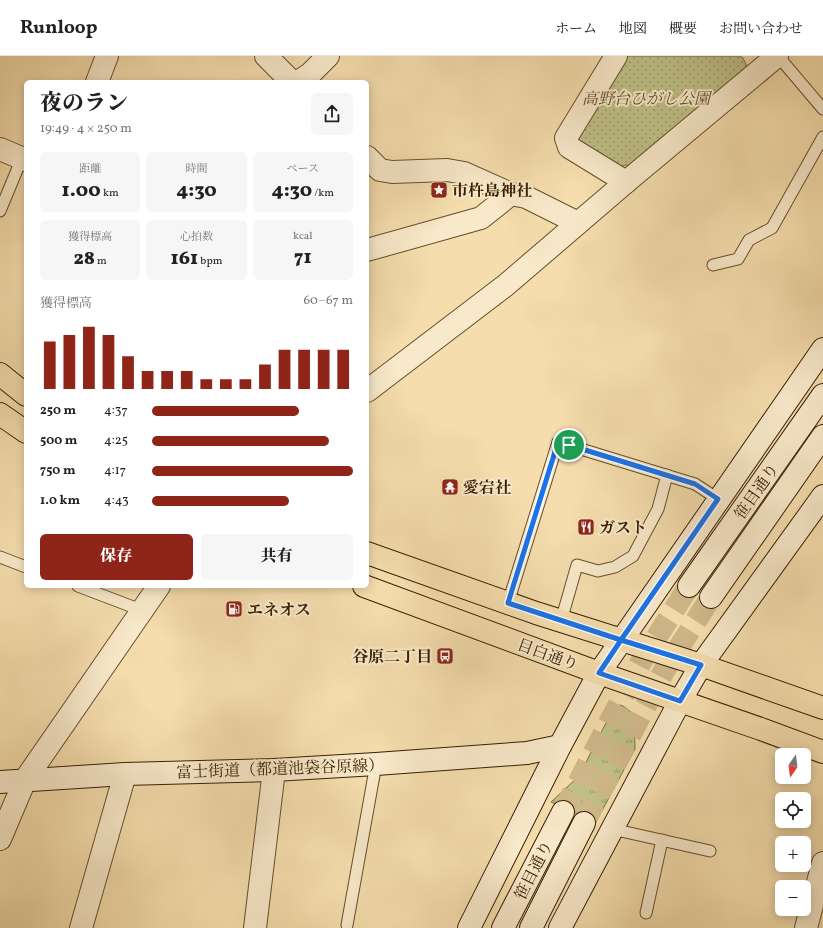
<!DOCTYPE html>
<html lang="ja">
<meta charset="utf-8">
<style>
body{margin:0;font-family:Vollkorn,"Noto Serif JP",serif;background:#f6f6f6;color:#202124;height:100vh;display:flex;flex-direction:column;font-size:15px;white-space:nowrap}
*{box-sizing:border-box;margin:0}
p{font-size:13px;color:#757577}
.icon{flex:none;width:22px;height:22px;fill:none;stroke:currentColor;stroke-width:2;stroke-linecap:round;stroke-linejoin:round}
.map{position:relative;flex:1;overflow:hidden}
.side{position:absolute;left:24px;top:24px;width:345px;height:508px;display:flex;flex-direction:column;background:#fff;border-radius:6px;box-shadow:0 2px 10px #0003}
.side>*{flex:none}
.needle{width:26px;rotate:194deg}
.fabs{position:absolute;left:775px;top:692px;display:grid;gap:8px}
.fabs a{display:grid;place-items:center;width:36px;height:36px;border-radius:6px;background:#fff;box-shadow:0 2px 10px #0003;font-size:20px}
.pin{position:absolute;display:grid;place-items:center;width:34px;height:34px;color:#fff;margin:-17px;border:2px solid #fff;border-radius:50%;box-shadow:0 1px 4px #0007}
.round{display:grid;place-items:center;flex:none;width:42px;height:42px;border-radius:6px;background:#f6f6f6}
.summary{display:flex;align-items:center;justify-content:space-between;height:68px;padding:0 16px}
h1{font-size:22px;font-weight:800;line-height:30px}
.stats{display:grid;grid-template-columns:repeat(3,1fr);gap:6px;height:68px;padding:4px 16px}
.stats div{display:grid;align-content:center;border-radius:6px;background:#f6f6f6;text-align:center}
.stats b{font-size:20px;font-weight:800}
.stats small{font-size:11px;font-weight:400}
.stats p{font-size:11px}
.chart{height:112px;padding:8px 16px}
.chart p{display:flex;justify-content:space-between}
.chart svg{width:100%;height:72px;margin-top:4px;stroke:#8f2418;stroke-width:6}
.cta{display:flex;gap:8px;margin-top:auto;padding:8px 16px}
.cta a{flex:1;height:46px;border-radius:6px;background:#8f2418;color:#fff;font-size:16px;font-weight:800;line-height:46px;text-align:center}
.cta a+a{background:#f6f6f6;color:#202124}
ul{padding:0 16px;list-style:none;font-size:13px}
li{display:grid;grid-template-columns:64px 48px 1fr;align-items:center;height:30px}
li i{height:10px;border-radius:5px;background:#8f2418}
header{display:flex;align-items:center;gap:24px;box-sizing:border-box;height:56px;padding:0 20px;background:#fff;border-bottom:1px solid #e0e0e0}
header strong{font-size:19px}
nav{display:flex;gap:22px;margin-inline-start:auto;font-size:14px}
.map>svg:first-child{display:block}
.grass{fill:url(#grass-tufts);stroke:#7c6f44}
.park{fill:url(#park-dots);stroke:#7c6f44}
.lines{fill:none;stroke-linecap:round;stroke-linejoin:round}
.secondary-tunnel{stroke:#cfb78a;stroke-width:22;stroke-dasharray:22 11;stroke-linecap:butt}
.service-casing{stroke:#674e2b;stroke-width:13}
.minor-casing{stroke:#674e2b;stroke-width:24}
.secondary-casing{stroke:#381e00;stroke-width:24}
.primary-casing{stroke:#381e00;stroke-width:24}
.service{stroke:#f8e9ca;stroke-width:11}
.minor{stroke:#f8e9ca;stroke-width:22}
.secondary{stroke:#f8e9ca;stroke-width:22}
.primary{stroke:#f5ddad;stroke-width:22}
.route-casing{stroke:#fff;stroke-width:8}
.route{stroke:#1a73e8;stroke-width:5}
.labels{text-anchor:middle;stroke-width:4;stroke-linejoin:round;paint-order:stroke}
.park-label{font-size:16px;font-style:italic;fill:#604f29;stroke:#f8e9ca}
.poi-label{font-size:16px;font-weight:bold;fill:#381e00;stroke:#f8e9ca;text-anchor:start}
.street-label{font-size:16px;fill:#381e00;stroke:#f8e9ca}
</style>
<header>
<strong>Runloop</strong>
<nav><a>ホーム</a><a>地図</a><a>概要</a><a>お問い合わせ</a></nav>
</header>
<div class="map">
<svg width="823" height="872" viewBox="0 0 823 872">
<defs>
<pattern id="grass-tufts" width="24" height="20" patternUnits="userSpaceOnUse"><rect width="24" height="20" fill="#bfc088"/><path d="M3 7l-1-3M5 7V3M7 7l1-3M15 17l-1-3M17 17v-4M19 17l1-3" fill="none" stroke="#9c9b6d"/></pattern>
<pattern id="park-dots" width="8" height="8" patternUnits="userSpaceOnUse"><rect width="8" height="8" fill="#bfc088"/><path d="M2 2h.1M6 6h.1" fill="none" stroke="#9c9b6d" stroke-width="1.8" stroke-linecap="round"/></pattern>
</defs>
<rect width="100%" height="100%" fill="#f5ddad"/>
<filter id="stains"><feTurbulence type="fractalNoise" baseFrequency=".005" numOctaves="4"/><feColorMatrix values="0 0 0 0 .2 0 0 0 0 .09 0 0 0 0 .02 0 0 0 .5 -.17"/></filter>
<radialGradient id="worn" r=".72"><stop offset=".6" stop-color="#630" stop-opacity="0"/><stop offset="1" stop-color="#630" stop-opacity=".3"/></radialGradient>
<polygon class="grass" points="619,649 623,650 631,656 634,663 635,693 596,766 551,746 579,720 612,655"/>
<polygon class="park" points="624,0 739,0 743,2 748,13 629,109 614,110 578,87 576,76"/>
<g class="lines">
<g class="secondary-tunnel">
<polyline points="563,756 641,606 689,530"/>
<polyline points="584,767 664,615 711,541"/>
</g>
<g class="service-casing">
<g id="service">
<polyline points="778,0 823,53"/>
<polyline points="0,155 22,102"/>
<polyline points="713,209 738,203 749,184 772,172 823,81"/>
<polyline points="0,501 26,511"/>
<polyline points="78,530 141,554"/>
<polyline points="508,547 558,386 695,428 718,443"/>
<polyline points="561,565 577,509 598,515 615,511 633,500 658,453 667,419"/>
<polyline points="612,773 710,795"/>
<polyline points="646,857 662,784"/>
<polyline points="347,869 376,708"/>
</g>
</g>
<g class="minor-casing">
<g id="minor">
<polyline points="266,0 292,26"/>
<polyline points="616,0 566,82 569,91 626,126"/>
<polyline points="97,26 107,0"/>
<polyline points="298,26 310,18 328,0"/>
<polyline points="0,93 26,104"/>
<polyline points="367,101 380,114 392,116 447,114 464,117 511,138 526,141 578,167"/>
<polyline points="367,194 481,162 511,138"/>
<polyline points="367,335 506,229 626,126 777,0"/>
<polyline points="0,783 25,724 159,530"/>
<polyline points="81,872 125,718"/>
<polyline points="255,872 274,714"/>
<polyline points="806,872 823,807"/>
</g>
</g>
<g class="secondary-casing">
<g id="secondary">
<polyline points="689,530 823,339"/>
<polyline points="711,541 823,380"/>
<polyline points="0,726 125,718 274,714 376,708 527,697 560,690"/>
<polyline points="469,872 560,690 599,617 823,293"/>
<polyline points="503,872 563,756"/>
<polyline points="531,872 584,767"/>
<polyline points="560,872 680,645 701,609 823,440"/>
</g>
</g>
<g class="primary-casing">
<g id="primary">
<polyline points="0,318 26,339"/>
<polyline points="0,358 26,376"/>
<polyline points="367,497 536,557 701,609 823,652"/>
<polyline points="364,530 599,617 761,673 823,696"/>
</g>
</g>
<use href="#service" class="service"/>
<use href="#minor" class="minor"/>
<use href="#secondary" class="secondary"/>
<use href="#primary" class="primary"/>
</g>
<g class="lines">
<g class="route-casing">
<polyline id="route" points="569,389 558,386 508,547 621,584 599,617 680,645 701,609 621,584 718,443 695,428 569,389"/>
</g>
<use href="#route" class="route"/>
</g>
<defs>
<g id="sight-square" transform="scale(0.9)"><rect x="-9" y="-9" width="18" height="18" rx="4" fill="#8f2418" stroke="#f8e9ca"/><path d="M0-6L1.8-2.2L6-1.7L2.9 1.2L3.7 5.4L0 3.3L-3.7 5.4L-2.9 1.2L-6-1.7L-1.8-2.2Z" fill="#fff"/></g>
<g id="temple-square" transform="scale(0.9)"><rect x="-9" y="-9" width="18" height="18" rx="4" fill="#8f2418" stroke="#f8e9ca"/><path d="M0-6L5-2H3V0L6.5 2.5H4V6H1.5V3h-3V6H-4V2.5H-6.5L-3 0V-2H-5Z" fill="#fff"/></g>
<g id="restaurant-square" transform="scale(0.9)"><rect x="-9" y="-9" width="18" height="18" rx="4" fill="#8f2418" stroke="#f8e9ca"/><path d="M-5-6h1v4h1v-4h1v4h1v-4h1v5L-1.5 .5V6h-2V.5L-5-1ZM5-6V6H3V1.5H1.5Q1.5-4 5-6Z" fill="#fff"/></g>
<g id="fuel-square" transform="scale(0.9)"><rect x="-9" y="-9" width="18" height="18" rx="4" fill="#8f2418" stroke="#f8e9ca"/><path d="M-5.5-6h7V0h2V4h1.3V-2.5L3-4.5l.8-.8L6-3V5H2.5V1h-1V6h-7ZM-4.2-4.7v3.2H.2V-4.7Z" fill="#fff"/></g>
<g id="bus-square" transform="scale(0.9)"><rect x="-9" y="-9" width="18" height="18" rx="4" fill="#8f2418" stroke="#f8e9ca"/><path d="M-5-6H5V4H4V6H2V4H-2V6H-4V4H-5ZM-3.5-4V0h7V-4ZM-3.5 1.2v1.5H-2V1.2ZM2 1.2v1.5H3.5V1.2Z" fill="#fff"/></g>
</defs>
<g fill-rule="evenodd">
<use href="#sight-square" x="439" y="134"/>
<use href="#temple-square" x="450" y="431"/>
<use href="#restaurant-square" x="586" y="471"/>
<use href="#fuel-square" x="234" y="553"/>
<use href="#bus-square" x="445" y="600"/>
</g>
<g class="labels">
<g class="park-label">
<text x="646" y="48">高野台ひがし公園</text>
</g>
<g class="poi-label">
<text x="452" y="140">市杵島神社</text>
<text x="463" y="437">愛宕社</text>
<text x="599" y="477">ガスト</text>
<text x="247" y="559">エネオス</text>
<text x="432" y="606" text-anchor="end">谷原二丁目</text>
</g>
<g class="street-label">
<text transform="translate(756 435) rotate(-55)" y="6">笹目通り</text>
<text transform="translate(548 598) rotate(20)" y="6">目白通り</text>
<text transform="translate(280 712) rotate(-2)" y="6">富士街道（都道池袋谷原線）</text>
<text transform="translate(533 814) rotate(-63)" y="6">笹目通り</text>
</g>
</g>
<rect width="100%" height="100%" filter="url(#stains)"/>
<rect width="100%" height="100%" fill="url(#worn)"/>
</svg>
<div class="fabs">
<a><svg class="needle" viewBox="-14 -14 28 28"><path d="M0-13l5 13h-10z" fill="#e53935"/><path d="M0 13l5-13h-10z" fill="#757577"/></svg></a>
<a><svg class="icon" aria-label="locate" viewBox="0 0 24 24"><circle cx="12" cy="12" r="6"/><path d="M12 2v4M12 18v4M2 12h4M18 12h4"/></svg></a>
<a>+</a>
<a>−</a>
</div>
<div class="pin" style="left:569px;top:389px;background:#1e9e55"><svg class="icon" aria-label="arrive" viewBox="0 0 24 24"><path d="M6 21V4h12l-3 4 3 4H6"/></svg></div>
<section class="side">
<div class="summary"><div><h1>夜のラン</h1><p>19:49 · 4 × 250 m</p></div><a class="round"><svg class="icon" aria-label="share" viewBox="0 0 24 24"><path d="M12 15V3M7 8l5-5 5 5M5 13v7h14v-7"/></svg></a></div>
<div class="stats">
<div><p>距離</p><b>1.00<small> km</small></b></div>
<div><p>時間</p><b>4:30</b></div>
<div><p>ペース</p><b>4:30<small> /km</small></b></div>
</div>
<div class="stats">
<div><p>獲得標高</p><b>28<small> m</small></b></div>
<div><p>心拍数</p><b>161<small> bpm</small></b></div>
<div><p>kcal</p><b>71</b></div>
</div>
<div class="chart"><p><span>獲得標高</span>60–67 m</p>
<svg viewBox="0 0 160 44" preserveAspectRatio="none"><path d="M5 44V15M15 44V11M25 44V6M35 44V11M45 44V24M55 44V33M65 44V33M75 44V33M85 44V38M95 44V38M105 44V38M115 44V29M125 44V20M135 44V20M145 44V20M155 44V20"/></svg>
</div>
<ul>
<li><b>250 m</b>4:37<i style="width:73%"></i></li>
<li><b>500 m</b>4:25<i style="width:88%"></i></li>
<li><b>750 m</b>4:17<i style="width:100%"></i></li>
<li><b>1.0 km</b>4:43<i style="width:68%"></i></li>
</ul>
<div class="cta"><a>保存</a><a>共有</a></div>
</section>
</div>
